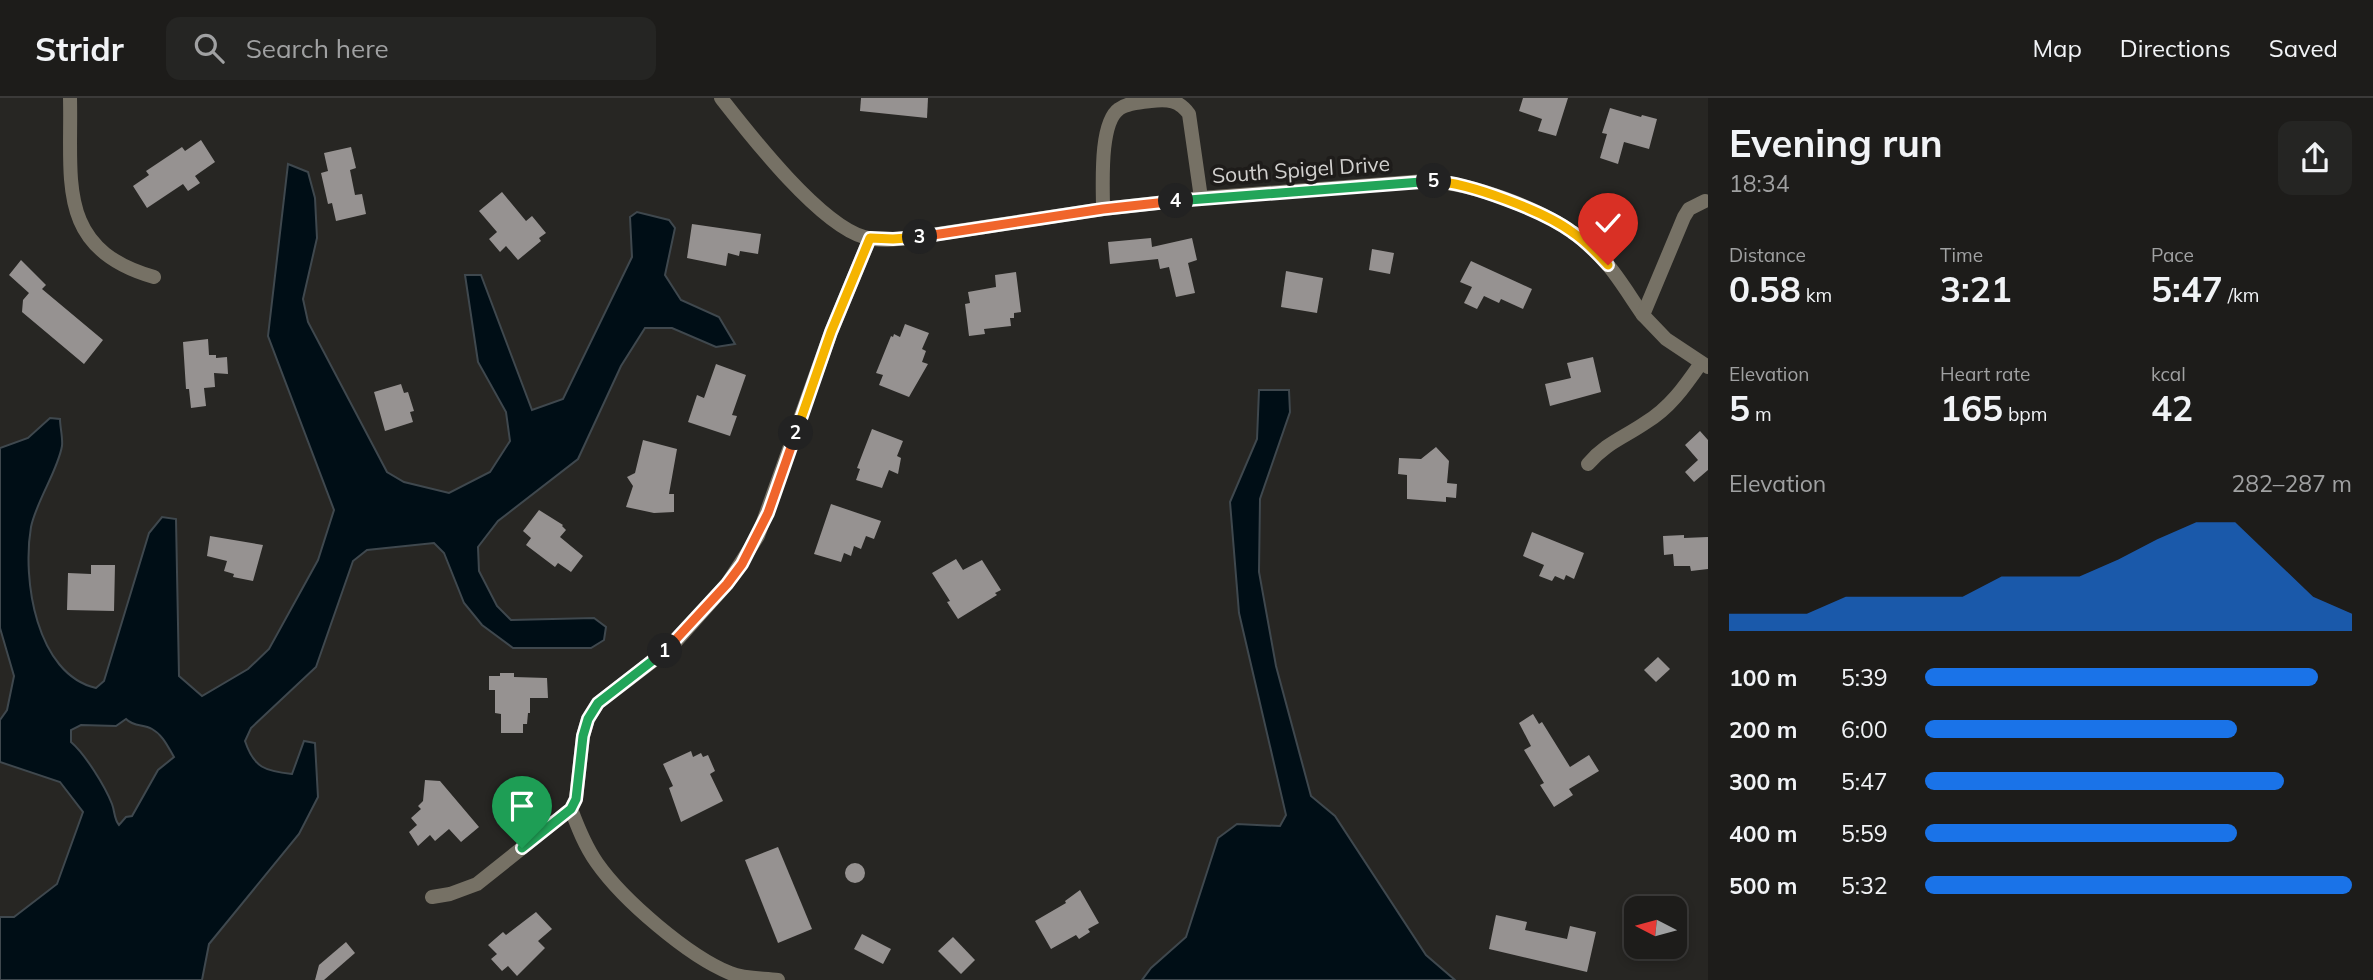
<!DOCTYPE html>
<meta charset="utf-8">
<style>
body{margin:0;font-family:Mulish,sans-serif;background:#252523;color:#f1f3f6;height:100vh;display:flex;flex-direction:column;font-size:26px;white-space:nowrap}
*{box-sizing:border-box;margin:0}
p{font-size:23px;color:#a0a1a2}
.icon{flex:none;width:38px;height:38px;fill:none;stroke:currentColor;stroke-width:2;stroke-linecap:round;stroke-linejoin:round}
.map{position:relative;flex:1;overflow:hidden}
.sheet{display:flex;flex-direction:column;background:#1d1c1a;width:665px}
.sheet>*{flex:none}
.needle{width:46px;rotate:276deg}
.controls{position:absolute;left:1624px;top:798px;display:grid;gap:14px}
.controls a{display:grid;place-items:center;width:63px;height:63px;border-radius:14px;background:#1d1c1a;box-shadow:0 4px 10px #0003,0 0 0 2px #3b3a39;font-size:35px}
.pin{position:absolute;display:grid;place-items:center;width:60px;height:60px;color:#fff;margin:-72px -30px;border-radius:50% 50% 50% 0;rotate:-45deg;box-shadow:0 0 7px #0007}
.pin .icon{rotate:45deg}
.km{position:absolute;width:35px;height:35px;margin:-18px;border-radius:50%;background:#222;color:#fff;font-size:19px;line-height:35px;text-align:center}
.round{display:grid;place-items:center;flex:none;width:74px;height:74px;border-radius:14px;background:#252523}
.headline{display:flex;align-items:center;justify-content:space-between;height:119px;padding:0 21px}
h1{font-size:38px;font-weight:700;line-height:52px}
.figures{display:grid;grid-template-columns:repeat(3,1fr);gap:10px;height:119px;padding:7px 21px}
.figures div{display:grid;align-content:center}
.figures b{font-size:35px;font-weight:700}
.figures small{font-size:19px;font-weight:400}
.figures p{font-size:19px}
.chart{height:196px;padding:14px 21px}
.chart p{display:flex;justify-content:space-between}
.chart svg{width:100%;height:126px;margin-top:7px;fill:#1a73e8;opacity:.7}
ul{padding:0 21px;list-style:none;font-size:23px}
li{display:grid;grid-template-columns:112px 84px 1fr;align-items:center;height:52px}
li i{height:18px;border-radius:9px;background:#1a73e8}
header{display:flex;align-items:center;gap:42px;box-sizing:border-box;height:98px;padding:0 35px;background:#1d1c1a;border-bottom:2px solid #3b3a39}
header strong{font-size:33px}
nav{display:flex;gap:38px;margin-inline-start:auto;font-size:24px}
.search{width:490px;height:63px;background:#252523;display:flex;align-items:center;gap:18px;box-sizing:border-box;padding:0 24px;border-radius:14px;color:#a0a1a2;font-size:26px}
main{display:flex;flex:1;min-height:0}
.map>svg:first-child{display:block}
.water{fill:#000e16;stroke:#3f484e;stroke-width:2;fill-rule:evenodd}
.building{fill:#969291}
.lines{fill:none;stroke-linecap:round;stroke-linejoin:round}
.street{stroke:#767165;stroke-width:14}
.split-1-casing{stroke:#fff;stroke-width:14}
.split-2-casing{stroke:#fff;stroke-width:14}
.split-3-casing{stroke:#fff;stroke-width:14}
.split-4-casing{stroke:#fff;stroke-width:14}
.split-5-casing{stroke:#fff;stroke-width:14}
.split-6-casing{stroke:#fff;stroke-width:14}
.split-1{stroke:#22a559;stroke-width:9}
.split-2{stroke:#f0652b;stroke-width:9}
.split-3{stroke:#f5b400;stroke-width:9}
.split-4{stroke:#f0652b;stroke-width:9}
.split-5{stroke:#22a559;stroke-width:9}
.split-6{stroke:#f5b400;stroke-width:9}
.labels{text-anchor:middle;stroke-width:7;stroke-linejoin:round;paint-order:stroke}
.street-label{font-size:21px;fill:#d2d1cf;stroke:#1e1c1a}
</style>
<header>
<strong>Stridr</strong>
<div class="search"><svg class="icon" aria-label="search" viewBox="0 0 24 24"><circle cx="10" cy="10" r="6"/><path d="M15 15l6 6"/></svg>Search here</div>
<nav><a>Map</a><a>Directions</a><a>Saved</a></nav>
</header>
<main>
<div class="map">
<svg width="1708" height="882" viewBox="0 0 1708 882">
<rect width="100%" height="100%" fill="#272623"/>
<g class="water">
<path d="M288 66 308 74 315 100 317 140 303 201 308 224 387 374 404 384 449 395 490 374 510 343 506 314 478 264 465 177H481L532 312 563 301 632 159 630 119 637 114 669 122 675 130 665 177 681 202 719 219 735 246 716 249 672 230H645L621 268 578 361 498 423 478 449 479 473 497 508 511 522 594 520 606 529 604 542 591 550H513L482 527 464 505 444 455 434 445 367 452 353 463 316 569 251 630 245 643C254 670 265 673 292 676L304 643 315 645 318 699 299 736 209 846 202 882H0V819H14L57 786 83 714 60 684 0 664V622L7 612 14 578 0 530V350L28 340 50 320 60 321C60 329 63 340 62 348 58 372 36 404 31 429 22 481 36 576 96 590L104 583 149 435 162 419 176 421 179 578 202 598 248 571 269 551 318 462 334 412 268 238ZM126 621C134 629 143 626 152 631 163 637 168 649 174 659L158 672 132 718 126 719 119 727C114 721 115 714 112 706 105 688 85 656 71 644V632L81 627 116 628Z"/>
<polygon points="1259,292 1289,292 1290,314 1260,401 1259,474 1276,568 1311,698 1335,718 1426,857 1455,882 1142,882 1151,870 1186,839 1218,740 1237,726 1280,728 1286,717 1239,515 1230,404 1257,341"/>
</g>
<g class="building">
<polygon points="861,0 928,0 927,20 860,13"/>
<polygon points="1523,0 1568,0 1556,38 1538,33 1542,21 1519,13"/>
<polygon points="1610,10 1641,19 1642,17 1657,21 1649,51 1624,44 1618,66 1600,60 1607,36 1602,35"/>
<polygon points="201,42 215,64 195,78 200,85 188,93 183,86 147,110 133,88 149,77 146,73 182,49 185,53"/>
<polygon points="351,49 356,70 350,72 355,97 362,96 366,116 336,123 332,105 328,106 321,75 328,73 324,55"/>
<polygon points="502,94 526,123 532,118 546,135 539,140 541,143 518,162 506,148 500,154 489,141 497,134 479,113"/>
<polygon points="692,126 761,136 758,156 740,153 739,158 728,155 726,168 687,160"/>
<polygon points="1151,140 1152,149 1192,140 1197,162 1188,165 1195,195 1176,199 1169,169 1160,171 1158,161 1110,166 1108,144"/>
<polygon points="1372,151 1394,155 1390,176 1369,172"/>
<polygon points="21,162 46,187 42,191 103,242 84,266 22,214 23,202 29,195 9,177"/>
<polygon points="1471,163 1532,191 1523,211 1501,201 1499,205 1484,198 1477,211 1464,205 1472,189 1460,184"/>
<polygon points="1286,173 1323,180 1317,215 1281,209"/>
<polygon points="1016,174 1021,214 1014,215 1014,220 1010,220 1011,228 984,231 985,236 969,238 965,206 970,205 968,194 996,189 995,177"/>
<polygon points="905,226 929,235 922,251 926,253 922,264 928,266 909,299 879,287 883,277 876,275 891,238 893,239 894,236 900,239"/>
<polygon points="208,241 209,257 216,257 216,260 227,259 228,276 214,275 215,289 204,290 206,308 191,310 189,291 186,291 183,244"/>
<polygon points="1593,259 1601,294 1550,308 1545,286 1571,280 1567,265"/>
<polygon points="716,266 746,277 732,317 737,318 730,338 688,324 697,297 704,300"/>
<polygon points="401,286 404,295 408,294 414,313 410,314 413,324 385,333 374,294"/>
<polygon points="872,331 903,343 897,358 901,360 898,376 889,372 882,390 856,382 860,371 857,370"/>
<polygon points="1700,333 1708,342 1708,372 1694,384 1685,374 1698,362 1685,347"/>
<polygon points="643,342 677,351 669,396 674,396 674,414 654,415 626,409 633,388 627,379 635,375"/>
<polygon points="1436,349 1449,363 1447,385 1457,386 1456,400 1446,399 1446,404 1407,401 1407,377 1398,376 1399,360 1421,361"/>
<polygon points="831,406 881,423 874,441 866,438 861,451 854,448 851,458 844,455 841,464 814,456"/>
<polygon points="539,412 563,427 562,428 566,432 560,439 583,458 571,474 558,465 555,469 526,447 531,440 523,433"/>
<polygon points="1532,434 1584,455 1574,481 1566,477 1564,482 1555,478 1552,483 1539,478 1544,467 1523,458"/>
<polygon points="1684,437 1684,440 1708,439 1708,471 1691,473 1690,468 1674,468 1673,456 1664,457 1663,438"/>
<polygon points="210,438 263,447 253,483 233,479 234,476 224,473 227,463 207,458"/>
<polygon points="956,461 963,472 982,462 1001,492 995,495 997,497 958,521 947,504 950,503 932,475"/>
<polygon points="91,467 115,467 114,513 67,512 68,475 91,476"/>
<polygon points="1658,559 1670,571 1656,584 1644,572"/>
<polygon points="500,575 514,575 514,579 547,580 548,600 530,600 530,615 528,615 527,626 523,626 523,635 501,635 501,616 495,615 495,592 489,592 489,578 500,578"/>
<polygon points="1533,616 1539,626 1542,624 1570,669 1589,657 1599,673 1569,691 1573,697 1554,709 1540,687 1544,685 1524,652 1531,648 1519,625"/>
<polygon points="691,653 693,659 701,655 703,659 708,657 715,673 710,676 723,703 681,724 669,690 673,688 663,666"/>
<polygon points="425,682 440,683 479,729 461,744 449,731 435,743 430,737 418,748 409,734 417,727 411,720 421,711 418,708 423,703"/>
<polygon points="778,749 812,831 778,845 745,762"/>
<circle cx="855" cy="775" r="10"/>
<polygon points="1080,792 1099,825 1088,831 1090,834 1079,841 1076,837 1051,851 1035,823 1066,805 1065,803"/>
<polygon points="536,814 552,831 538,843 545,850 517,878 508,868 502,873 491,861 497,856 488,847 503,834 506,837"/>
<polygon points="1496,817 1527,824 1525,832 1567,841 1570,828 1596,834 1587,874 1489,851"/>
<polygon points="862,836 891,851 883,866 854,851"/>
<polygon points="953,839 975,862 961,876 938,853"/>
<polygon points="346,844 355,855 324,882 315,882 319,867"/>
</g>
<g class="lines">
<g class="street">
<path d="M70 0C72 82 55 151 154 179"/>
<path d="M721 0C750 37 819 126 864 139 880 144 900 141 918 139L1103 111 1201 100 1425 83C1476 85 1553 114 1591 149 1612 168 1627 194 1643 217"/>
<polyline points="1705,103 1689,111 1684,119 1643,217 1666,241 1708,269"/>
<path d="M1103 111C1103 88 1099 25 1119 11 1127 5 1141 4 1151 3 1168 1 1179 2 1189 16L1201 100"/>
<path d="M1588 366C1606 345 1623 340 1645 325 1670 310 1685 288 1701 265"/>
<polyline points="432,799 450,796 477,786 571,711"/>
<path d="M778 882C763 880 744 881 730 875 688 858 623 802 597 765 585 748 578 730 571 711L576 701 583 638 588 621 598 605 670 550 727 486 758 438 831 234 870 140"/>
</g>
</g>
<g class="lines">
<g class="split-1-casing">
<polyline id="split-1" points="522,750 571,711 576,701 583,638 588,621 598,605 665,553"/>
</g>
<g class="split-2-casing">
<polyline id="split-2" points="665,553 727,486 742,466 768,415 796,335"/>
</g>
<g class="split-3-casing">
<polyline id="split-3" points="796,335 831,234 870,140 893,141 920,139"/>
</g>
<g class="split-4-casing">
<polyline id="split-4" points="920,139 1103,111 1176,103"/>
</g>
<g class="split-5-casing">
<polyline id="split-5" points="1176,103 1434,83"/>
</g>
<g class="split-6-casing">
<path id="split-6" d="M1434 83C1469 85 1544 113 1572 134 1586 143 1597 155 1608 167"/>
</g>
<use href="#split-1" class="split-1"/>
<use href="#split-2" class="split-2"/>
<use href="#split-3" class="split-3"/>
<use href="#split-4" class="split-4"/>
<use href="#split-5" class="split-5"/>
<use href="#split-6" class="split-6"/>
</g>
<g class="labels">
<g class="street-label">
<text transform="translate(1301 72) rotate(-4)" y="7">South Spigel Drive</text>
</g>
</g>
</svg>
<div class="controls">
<a><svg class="needle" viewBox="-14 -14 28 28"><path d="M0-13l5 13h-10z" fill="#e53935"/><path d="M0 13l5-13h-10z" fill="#a0a1a2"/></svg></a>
</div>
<div class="pin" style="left:522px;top:750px;background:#1e9e55"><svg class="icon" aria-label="arrive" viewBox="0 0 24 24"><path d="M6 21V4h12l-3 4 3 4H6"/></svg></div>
<div class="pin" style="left:1608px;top:167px;background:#d93025"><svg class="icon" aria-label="check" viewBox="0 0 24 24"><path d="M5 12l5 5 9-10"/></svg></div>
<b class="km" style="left:665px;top:553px">1</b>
<b class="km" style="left:796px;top:335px">2</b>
<b class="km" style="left:920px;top:139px">3</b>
<b class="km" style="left:1176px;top:103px">4</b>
<b class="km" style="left:1434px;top:83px">5</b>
</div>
<section class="sheet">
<div class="headline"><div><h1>Evening run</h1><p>18:34</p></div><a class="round"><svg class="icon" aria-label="share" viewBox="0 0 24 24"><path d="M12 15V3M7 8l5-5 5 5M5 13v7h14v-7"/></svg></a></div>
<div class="figures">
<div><p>Distance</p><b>0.58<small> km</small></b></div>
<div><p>Time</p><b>3:21</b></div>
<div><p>Pace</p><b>5:47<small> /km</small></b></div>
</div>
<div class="figures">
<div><p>Elevation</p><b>5<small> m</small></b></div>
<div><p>Heart rate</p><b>165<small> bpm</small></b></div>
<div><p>kcal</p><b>42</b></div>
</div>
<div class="chart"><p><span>Elevation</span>282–287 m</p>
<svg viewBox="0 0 160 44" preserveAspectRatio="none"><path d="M0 44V38L10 38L20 38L30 32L40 32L50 32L60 32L70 25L80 25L90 25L100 19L110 12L120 6L130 6L140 19L150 32L160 38V44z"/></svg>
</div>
<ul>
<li><b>100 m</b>5:39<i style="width:92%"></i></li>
<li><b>200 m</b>6:00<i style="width:73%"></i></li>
<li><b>300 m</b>5:47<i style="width:84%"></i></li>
<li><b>400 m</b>5:59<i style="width:73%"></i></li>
<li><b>500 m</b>5:32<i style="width:100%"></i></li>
</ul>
</section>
</main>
